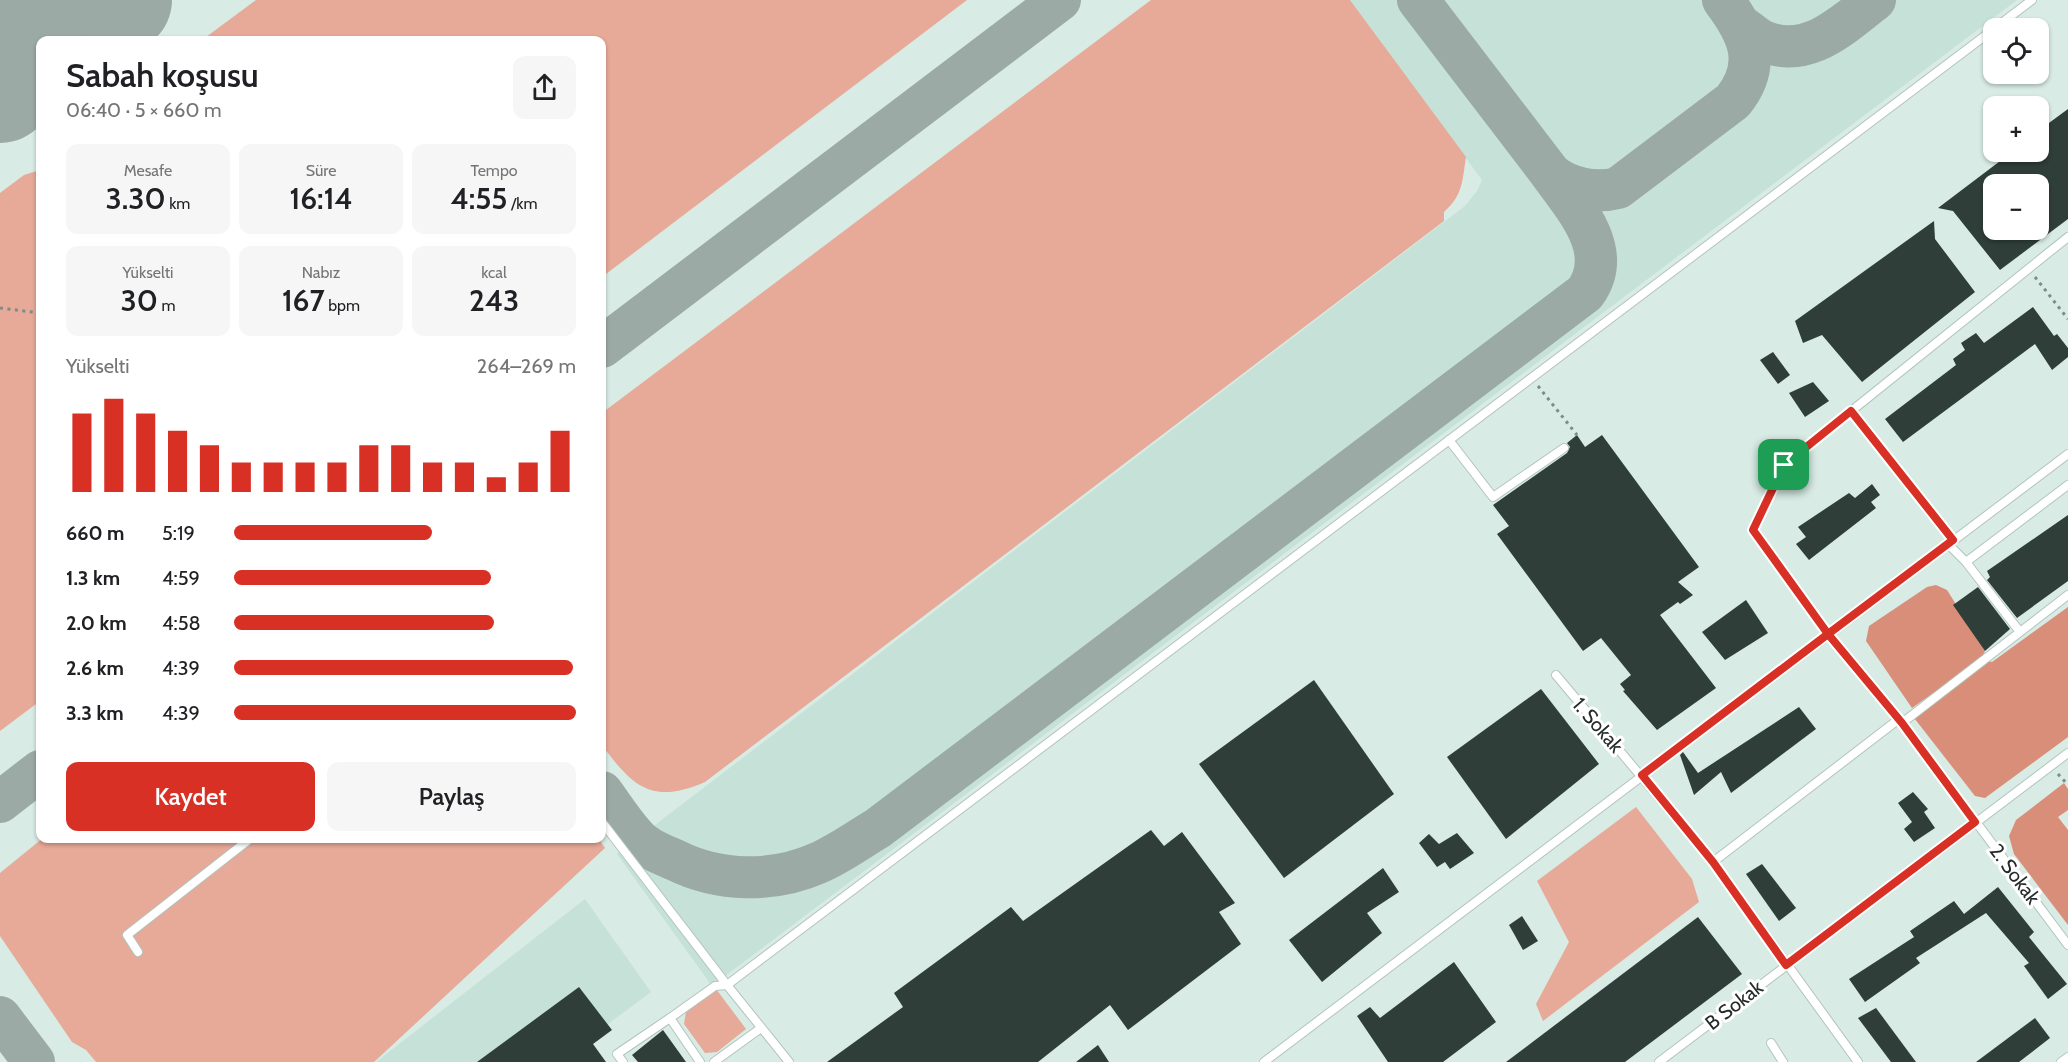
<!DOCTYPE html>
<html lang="tr">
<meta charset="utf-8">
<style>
body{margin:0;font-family:Cabin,sans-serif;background:#f6f6f6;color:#202124;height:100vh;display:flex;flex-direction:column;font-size:22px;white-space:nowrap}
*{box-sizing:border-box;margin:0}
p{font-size:20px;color:#757577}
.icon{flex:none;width:33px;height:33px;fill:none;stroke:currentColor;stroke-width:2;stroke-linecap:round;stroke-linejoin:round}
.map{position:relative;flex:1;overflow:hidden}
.side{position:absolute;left:36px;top:36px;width:570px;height:807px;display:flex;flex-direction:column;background:#fff;border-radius:12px;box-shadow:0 2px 4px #0004}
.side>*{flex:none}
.buttons{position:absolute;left:1983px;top:18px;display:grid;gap:12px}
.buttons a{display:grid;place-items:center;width:66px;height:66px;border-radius:12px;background:#fff;box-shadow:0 2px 4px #0004;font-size:30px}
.pin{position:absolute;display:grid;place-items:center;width:51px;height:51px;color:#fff;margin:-26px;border-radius:12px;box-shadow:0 3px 9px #0006}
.round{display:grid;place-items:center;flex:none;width:63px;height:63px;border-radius:12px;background:#f6f6f6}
.head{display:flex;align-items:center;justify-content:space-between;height:102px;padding:0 30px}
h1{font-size:33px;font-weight:600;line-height:45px}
.figures{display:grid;grid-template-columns:repeat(3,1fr);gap:9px;height:102px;padding:6px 30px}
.figures div{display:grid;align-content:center;border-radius:12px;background:#f6f6f6;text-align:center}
.figures b{font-size:30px;font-weight:600}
.figures small{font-size:16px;font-weight:400}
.figures p{font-size:16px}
.chart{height:168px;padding:12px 30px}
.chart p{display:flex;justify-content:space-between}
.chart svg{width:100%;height:108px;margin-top:6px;stroke:#d93025;stroke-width:6}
.primary-button{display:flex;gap:12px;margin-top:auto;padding:12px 30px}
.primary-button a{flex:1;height:69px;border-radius:12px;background:#d93025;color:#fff;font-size:24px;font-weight:600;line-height:69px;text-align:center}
.primary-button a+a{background:#f6f6f6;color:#202124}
ul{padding:0 30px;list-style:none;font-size:20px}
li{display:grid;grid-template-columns:96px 72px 1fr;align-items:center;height:45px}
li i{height:15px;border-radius:8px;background:#d93025}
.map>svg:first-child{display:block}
.built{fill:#c6e1d7}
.green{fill:#e7a998}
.forest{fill:#d98e79}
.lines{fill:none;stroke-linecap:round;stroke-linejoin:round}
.taxiway{stroke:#9baaa4;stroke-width:42}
.runway{stroke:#9baaa4;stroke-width:106}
.building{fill:#2f3e38;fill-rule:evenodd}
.service-casing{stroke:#b2c4bd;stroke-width:10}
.path{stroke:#7e8b86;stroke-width:3;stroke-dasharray:3 4.5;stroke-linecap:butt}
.service{stroke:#fff;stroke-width:8}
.route-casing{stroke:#fff;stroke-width:12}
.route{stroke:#d93025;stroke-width:8}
.labels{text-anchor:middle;stroke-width:6;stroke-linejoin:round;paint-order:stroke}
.street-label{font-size:20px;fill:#242b28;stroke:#fff}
</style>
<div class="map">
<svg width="2068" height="1062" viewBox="0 0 2068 1062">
<rect width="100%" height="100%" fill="#d8ebe4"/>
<g class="built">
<polygon points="1350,0 2017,0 712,986 617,854 1465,206 1477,191 1482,180"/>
<polygon points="585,899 651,992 557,1062 376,1062"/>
</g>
<g class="green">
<polygon points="256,0 967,0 602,277 602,40 202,40"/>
<path d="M1151 0H1350L1466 157C1462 182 1463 195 1444 212V221L705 782C652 805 633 787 602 745V413Z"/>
<polygon points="40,170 40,701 0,731 0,193 24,175"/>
<polygon points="1636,807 1692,879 1699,902 1543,1021 1536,1004 1569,942 1537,881"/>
<polygon points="43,838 598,838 605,848 374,1062 96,1062 86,1050 72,1042 0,936 0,873"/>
<polygon points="716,989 746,1029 717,1052 705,1053 684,1024 686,1012"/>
</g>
<g class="forest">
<polygon points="1936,585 1947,590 1985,651 1981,659 1912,708 1866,641 1869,626 1927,587"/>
<polygon points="2068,607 2068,737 1985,798 1975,796 1911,714 1983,660 1992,662"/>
<polygon points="2064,783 2068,789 2068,810 2058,817 2068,830 2068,925 2014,854 2009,836 2016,820"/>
</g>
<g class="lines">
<g class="taxiway">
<path d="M6 0C25 25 63 26 92 21"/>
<path d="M1418 0 1551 174C1568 188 1595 194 1618 188L1733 101C1763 64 1748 33 1723 0"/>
<path d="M8 4C20 34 15 59 3 88H40"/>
<path d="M1744 28C1750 32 1756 38 1763 41 1808 60 1842 25 1875 0"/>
<polyline points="602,347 1060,0"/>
<path d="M602 792C613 807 623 823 635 836 645 848 661 854 675 860 719 882 773 883 818 863 839 854 858 840 878 828L1585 293C1616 251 1574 207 1551 174"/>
<polyline points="0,802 40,771"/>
<polyline points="0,1017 34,1062"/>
</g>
<g class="runway">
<polyline points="66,40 119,0"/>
<polyline points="0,90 40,60"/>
</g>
</g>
<g class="building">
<path d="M2068 109V219L2000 270 1953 211 1938 208 2012 152H2038V131ZM1994 184H2038V230H1994Z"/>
<polygon points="1934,221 1935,239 1975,292 1862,382 1822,335 1803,343 1795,321"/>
<polygon points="2033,307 2054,336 2057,334 2068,348 2068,357 2052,370 2035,344 1903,442 1885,419 1956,365 1953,359 1965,350 1961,343 1976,333 1984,343"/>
<polygon points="1773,352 1790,375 1778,384 1760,360"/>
<polygon points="1813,382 1829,401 1805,417 1789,393"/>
<polygon points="1577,435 1585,447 1602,435 1699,567 1678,582 1693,595 1680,604 1678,602 1660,615 1716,688 1657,730 1623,691 1625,690 1620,684 1631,675 1601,638 1583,651 1497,534 1509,526 1493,505 1567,453 1570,447 1567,443"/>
<polygon points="1872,484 1880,495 1871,502 1876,508 1809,560 1796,544 1806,537 1798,527 1849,493 1855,498"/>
<polygon points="2068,515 2068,581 2017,618 1987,580 1990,577 1987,571"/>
<polygon points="1978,587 2010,629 1985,651 1953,605"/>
<polygon points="1746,600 1768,633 1725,660 1702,632"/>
<polygon points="1314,680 1394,794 1284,878 1199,764"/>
<polygon points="1541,689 1599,764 1506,839 1447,757"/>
<polygon points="1799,707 1816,729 1731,793 1721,772 1694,795 1680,755 1683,752 1698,773"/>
<polygon points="1913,792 1928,809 1924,812 1935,828 1914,842 1904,829 1912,822 1898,803"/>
<polygon points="1151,830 1164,846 1182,832 1235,903 1219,912 1241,944 1128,1030 1110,1005 1038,1062 827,1062 903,1007 894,993 1011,907 1023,921"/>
<polygon points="1457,833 1474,853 1450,869 1445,862 1437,867 1419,843 1429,834 1439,844"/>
<polygon points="1762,864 1796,908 1779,921 1746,874"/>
<polygon points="1383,868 1399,892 1367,913 1382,933 1322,982 1289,940"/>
<polygon points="1998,887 2034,932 2029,937 2067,984 2048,999 2024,966 2029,963 1986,913 1916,958 1920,963 1865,1002 1849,979 1914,937 1910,931 1954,901 1964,914"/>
<polygon points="1522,916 1538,941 1523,950 1509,925"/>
<polygon points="1698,917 1742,974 1625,1062 1506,1062"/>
<polygon points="1454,962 1496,1022 1443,1062 1388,1062 1357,1016 1370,1007 1380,1018"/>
<polygon points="579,987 612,1030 593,1044 606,1062 477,1062"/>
<polygon points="1876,1008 1916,1062 1891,1062 1858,1018"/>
<polygon points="2035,1018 2050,1038 2019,1062 1976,1062"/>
<polygon points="663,1030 686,1062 638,1062 632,1055"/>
<polygon points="1098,1045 1109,1062 1076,1062"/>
</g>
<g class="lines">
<g class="service-casing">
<g id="service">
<polyline points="1995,28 2032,0"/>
<polyline points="2068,237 1784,465 1753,530 1828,634 1902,723 2068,945"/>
<polyline points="1851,411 1953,540"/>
<polyline points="1449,440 1493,497 1564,448"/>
<polyline points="1948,544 1966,562 2020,632"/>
<polyline points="1966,562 2068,485"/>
<polyline points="1556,675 1713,862 1858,1062"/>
<polyline points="1902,723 2068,595"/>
<polyline points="602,822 727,985"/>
<polyline points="1713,862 1899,719"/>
<polyline points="138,952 127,935 251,838"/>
<polyline points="1771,1043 1783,1062"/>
<polyline points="623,1062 617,1054 670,1018"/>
<polyline points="700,1062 670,1018 715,986 727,985"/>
<polyline points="714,1062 761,1028"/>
<polyline points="789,1062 727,985 1994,29"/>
<polyline points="1264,1062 2068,454"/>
<polyline points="1659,1062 2068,753"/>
<polyline points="2061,1062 2068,1057"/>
</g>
</g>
<g class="path">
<polyline points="2035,277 2068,319"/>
<polyline points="0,308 40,313"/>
<polyline points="1538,386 1577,435"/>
<polyline points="2058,774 2068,785"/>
</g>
<use href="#service" class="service"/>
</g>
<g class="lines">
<g class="route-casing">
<polyline id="route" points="1784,465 1753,530 1828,634 1642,775 1713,862 1786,965 1975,822 1902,723 1828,634 1953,540 1851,411 1784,465"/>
</g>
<use href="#route" class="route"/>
</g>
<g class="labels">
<g class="street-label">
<text transform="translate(1598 725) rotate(49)" y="7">1. Sokak</text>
<text transform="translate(2015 874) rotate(53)" y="7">2. Sokak</text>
<text transform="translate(1734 1005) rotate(-38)" y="7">B Sokak</text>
</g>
</g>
</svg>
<div class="buttons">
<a><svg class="icon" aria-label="locate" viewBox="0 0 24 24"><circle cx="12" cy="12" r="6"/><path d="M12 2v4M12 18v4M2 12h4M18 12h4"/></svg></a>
<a>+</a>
<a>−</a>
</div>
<div class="pin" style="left:1784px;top:465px;background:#1e9e55"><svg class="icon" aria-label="arrive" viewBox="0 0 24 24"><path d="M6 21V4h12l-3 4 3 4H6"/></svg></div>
<section class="side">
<div class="head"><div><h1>Sabah koşusu</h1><p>06:40 · 5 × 660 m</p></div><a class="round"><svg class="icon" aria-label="share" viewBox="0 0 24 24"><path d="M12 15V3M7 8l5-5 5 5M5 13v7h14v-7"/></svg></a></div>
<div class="figures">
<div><p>Mesafe</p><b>3.30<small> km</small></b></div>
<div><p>Süre</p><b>16:14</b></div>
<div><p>Tempo</p><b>4:55<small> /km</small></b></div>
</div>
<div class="figures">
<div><p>Yükselti</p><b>30<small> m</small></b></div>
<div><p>Nabız</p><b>167<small> bpm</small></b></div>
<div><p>kcal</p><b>243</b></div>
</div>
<div class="chart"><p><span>Yükselti</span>264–269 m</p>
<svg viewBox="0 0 160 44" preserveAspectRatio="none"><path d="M5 44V12M15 44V6M25 44V12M35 44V19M45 44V25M55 44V32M65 44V32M75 44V32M85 44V32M95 44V25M105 44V25M115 44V32M125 44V32M135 44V38M145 44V32M155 44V19"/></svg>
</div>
<ul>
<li><b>660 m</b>5:19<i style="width:58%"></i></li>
<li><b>1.3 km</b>4:59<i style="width:75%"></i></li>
<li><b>2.0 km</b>4:58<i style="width:76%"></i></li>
<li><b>2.6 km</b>4:39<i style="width:99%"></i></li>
<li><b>3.3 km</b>4:39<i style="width:100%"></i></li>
</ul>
<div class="primary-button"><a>Kaydet</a><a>Paylaş</a></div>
</section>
</div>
